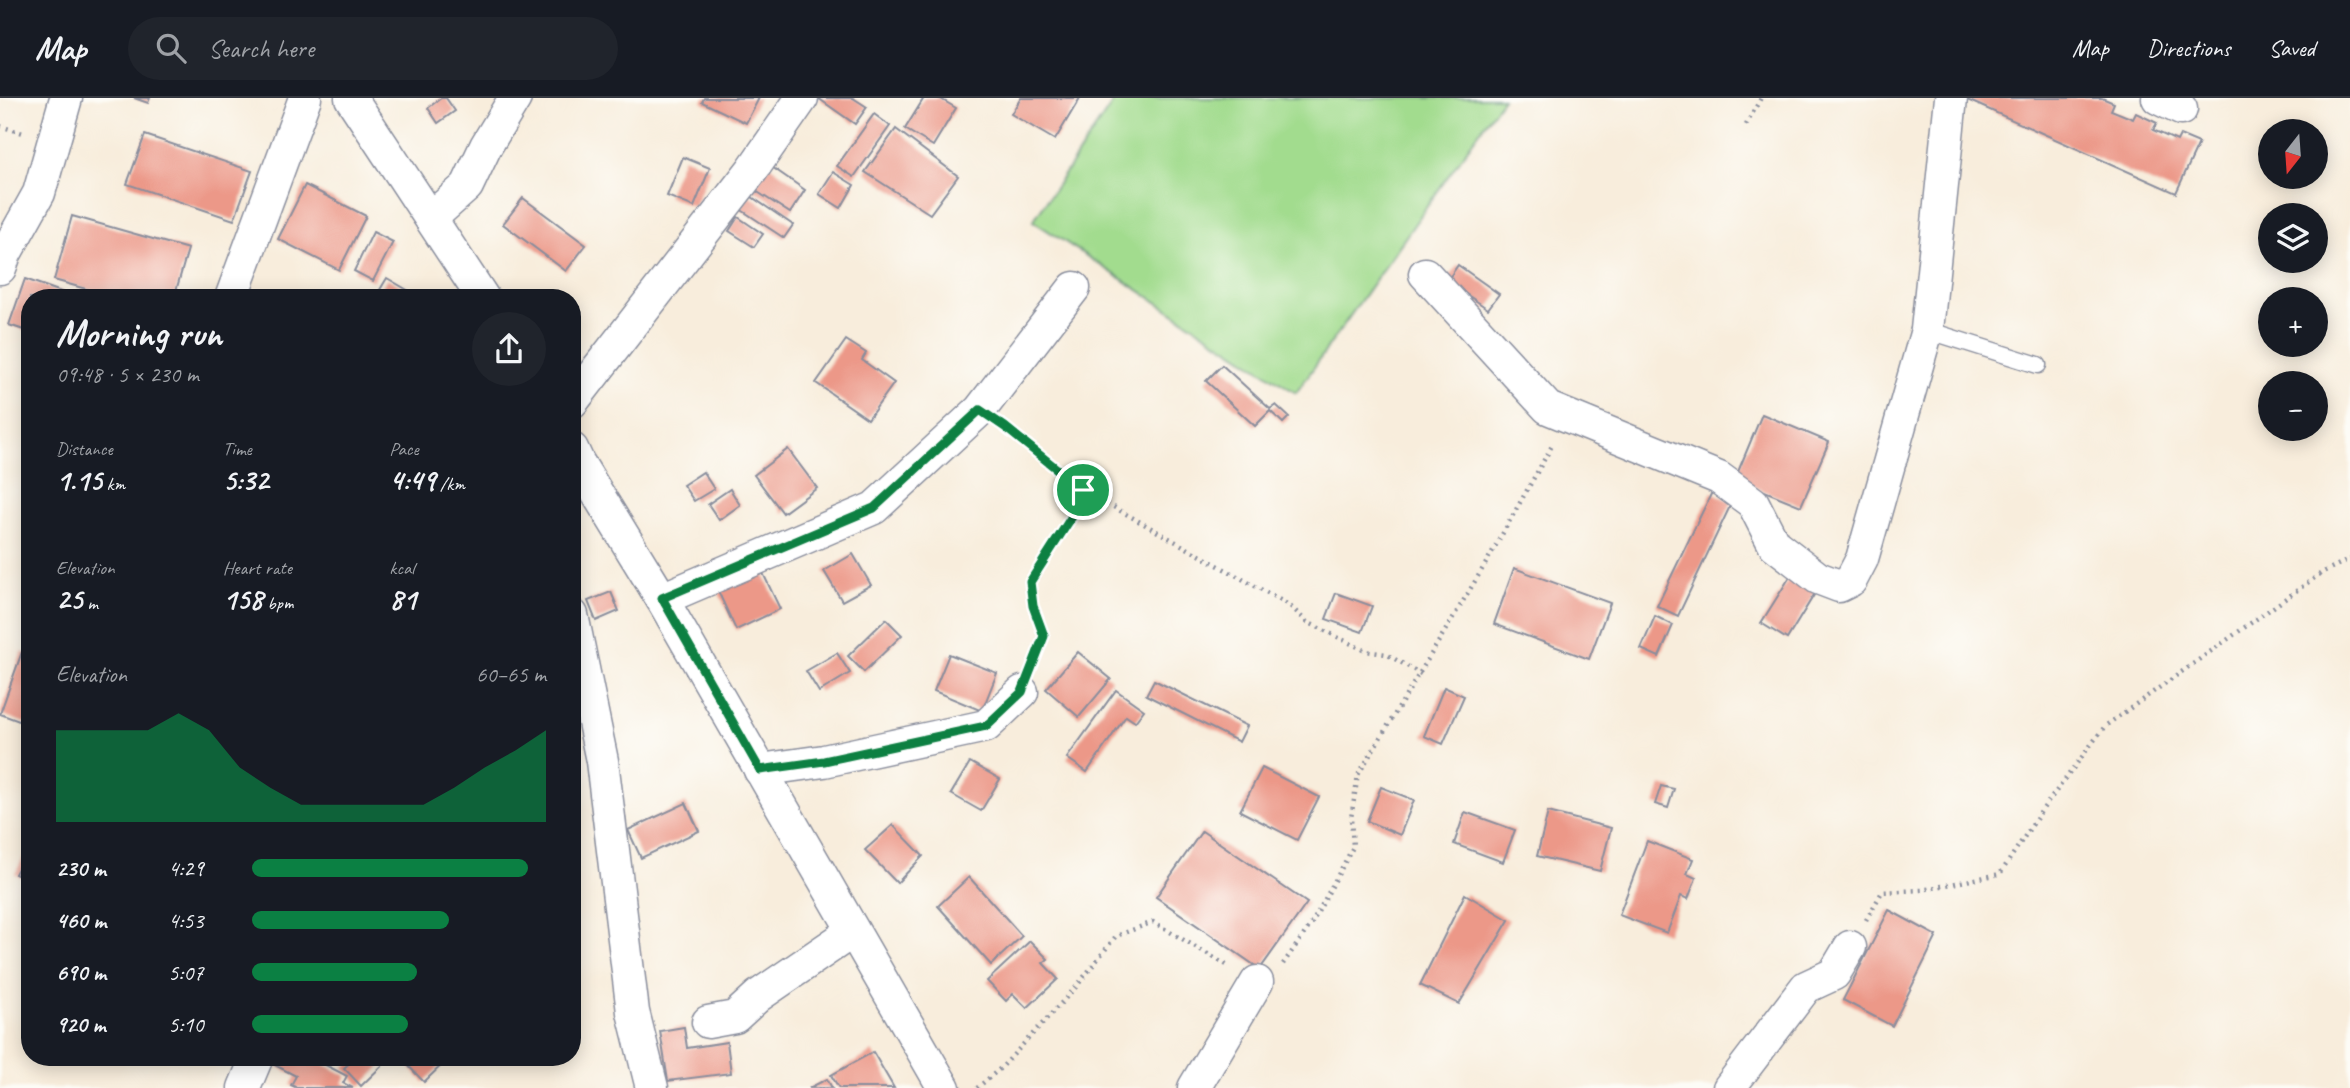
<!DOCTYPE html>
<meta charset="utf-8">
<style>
body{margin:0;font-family:Caveat,sans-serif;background:#20242c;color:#f1f3f6;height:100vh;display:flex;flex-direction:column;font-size:26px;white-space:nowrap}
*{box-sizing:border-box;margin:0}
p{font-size:23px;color:#9ea1a6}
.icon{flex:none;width:38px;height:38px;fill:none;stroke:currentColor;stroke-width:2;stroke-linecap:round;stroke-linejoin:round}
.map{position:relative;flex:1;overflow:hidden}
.drawer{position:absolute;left:21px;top:191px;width:560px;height:777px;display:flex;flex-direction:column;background:#171b24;border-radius:28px;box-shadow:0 4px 18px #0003}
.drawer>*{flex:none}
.needle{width:46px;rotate:197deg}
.tools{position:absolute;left:2258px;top:21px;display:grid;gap:14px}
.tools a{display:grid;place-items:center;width:70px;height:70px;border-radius:50%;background:#171b24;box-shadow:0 4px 18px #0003;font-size:35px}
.pin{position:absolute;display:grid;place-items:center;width:60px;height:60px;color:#fff;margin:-30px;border:4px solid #fff;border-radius:50%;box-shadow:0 2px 7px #0007}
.round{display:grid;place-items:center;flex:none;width:74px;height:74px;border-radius:37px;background:#20242c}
.summary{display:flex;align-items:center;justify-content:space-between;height:119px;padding:0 35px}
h1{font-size:38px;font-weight:700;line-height:52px}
.stats{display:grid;grid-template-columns:repeat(3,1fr);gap:10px;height:119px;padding:7px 35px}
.stats div{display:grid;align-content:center}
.stats b{font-size:30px;font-weight:700}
.stats small{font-size:19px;font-weight:400}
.stats p{font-size:19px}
.chart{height:196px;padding:14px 35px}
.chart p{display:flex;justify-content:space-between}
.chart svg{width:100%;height:126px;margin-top:7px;fill:#0b8043;opacity:.7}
ul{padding:0 35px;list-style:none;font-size:23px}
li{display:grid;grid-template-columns:112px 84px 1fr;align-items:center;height:52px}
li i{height:18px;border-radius:9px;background:#0b8043}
header{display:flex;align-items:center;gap:42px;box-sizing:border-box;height:98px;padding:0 35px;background:#171b24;border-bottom:2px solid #363941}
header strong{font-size:33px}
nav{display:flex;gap:38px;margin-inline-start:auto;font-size:24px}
.search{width:490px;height:63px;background:#20242c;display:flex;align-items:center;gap:18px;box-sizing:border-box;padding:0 24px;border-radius:38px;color:#9ea1a6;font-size:26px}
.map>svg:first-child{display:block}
.green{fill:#a2dc8e;stroke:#5e8676;stroke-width:2}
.building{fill:#ec9888}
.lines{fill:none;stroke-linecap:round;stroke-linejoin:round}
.service-casing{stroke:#8a8e9d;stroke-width:19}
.minor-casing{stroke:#8a8e9d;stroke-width:35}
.path{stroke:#8a8e9d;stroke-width:4.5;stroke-dasharray:2 5;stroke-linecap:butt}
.service{stroke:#fff;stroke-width:16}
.minor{stroke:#fff;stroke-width:32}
.route-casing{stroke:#fff;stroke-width:14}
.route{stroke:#0b8043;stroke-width:9}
</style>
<header>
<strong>Map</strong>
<div class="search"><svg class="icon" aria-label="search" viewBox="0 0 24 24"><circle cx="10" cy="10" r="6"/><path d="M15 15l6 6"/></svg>Search here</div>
<nav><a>Map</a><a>Directions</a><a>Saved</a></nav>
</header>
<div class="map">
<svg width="2350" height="990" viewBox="0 0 2350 990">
<rect width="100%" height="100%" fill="#fdfcf7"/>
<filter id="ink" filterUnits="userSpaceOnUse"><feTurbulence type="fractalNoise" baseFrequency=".0143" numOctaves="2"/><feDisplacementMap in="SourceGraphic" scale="14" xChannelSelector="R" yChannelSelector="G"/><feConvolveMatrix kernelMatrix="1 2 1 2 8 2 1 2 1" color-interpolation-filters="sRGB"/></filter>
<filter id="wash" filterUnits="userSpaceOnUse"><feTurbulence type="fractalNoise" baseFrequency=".00686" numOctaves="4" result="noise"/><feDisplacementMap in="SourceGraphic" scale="28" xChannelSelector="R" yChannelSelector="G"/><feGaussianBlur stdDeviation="1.57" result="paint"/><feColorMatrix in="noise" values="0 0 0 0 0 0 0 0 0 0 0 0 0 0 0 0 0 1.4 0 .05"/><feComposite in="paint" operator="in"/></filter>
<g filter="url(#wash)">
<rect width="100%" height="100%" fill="#f8eddc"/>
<polygon class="green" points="1116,0 1503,0 1296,295 1033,123"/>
<g id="blocks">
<g class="building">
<polygon points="134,0 150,0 148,5"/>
<polygon points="441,0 446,0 455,13 438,25 428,10"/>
<polygon points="704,0 759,0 746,25 702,4"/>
<polygon points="818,0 853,0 867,9 855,26"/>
<polygon points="924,0 939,0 956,10 933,48 905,31"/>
<polygon points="1021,0 1080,0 1055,42 1011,16"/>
<polygon points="1963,0 2102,0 2114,5 2111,12 2133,21 2136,15 2157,25 2153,32 2177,43 2180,37 2199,45 2176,95"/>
<polygon points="874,16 890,28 854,79 837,68"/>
<polygon points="896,31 958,78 930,116 865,74"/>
<polygon points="145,37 252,73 234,122 127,86"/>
<polygon points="683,59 710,70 694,109 667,98"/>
<polygon points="769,67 805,92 790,115 753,91"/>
<polygon points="833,74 854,87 841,110 819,96"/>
<polygon points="305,87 366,118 339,172 278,141"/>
<polygon points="749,97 793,127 784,140 740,111"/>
<polygon points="523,100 586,147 566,173 503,126"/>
<polygon points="72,118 188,151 174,200 118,200 54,182"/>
<polygon points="738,119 763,136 754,149 729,133"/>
<polygon points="373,134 393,144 373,183 354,173"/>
<polygon points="1458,167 1499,196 1488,211 1447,183"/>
<polygon points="387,180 421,200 375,200"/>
<polygon points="25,181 75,199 30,200 30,234 9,227"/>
<polygon points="846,242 866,255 862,262 894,285 868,321 816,285"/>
<polygon points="1222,267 1270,311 1276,307 1289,319 1283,325 1270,313 1255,328 1206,283"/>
<polygon points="1762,316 1829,344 1801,408 1735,381"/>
<polygon points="788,351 817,390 783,415 754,377"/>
<polygon points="703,374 714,391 694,403 683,387"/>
<polygon points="730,391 740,407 719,422 708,406"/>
<polygon points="1712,394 1732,404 1678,518 1657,508"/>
<polygon points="853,456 871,487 842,503 824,473"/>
<polygon points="1514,470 1610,505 1589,561 1494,526"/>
<polygon points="762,473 780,511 736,532 718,493"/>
<polygon points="1791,477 1817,492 1787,541 1761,525"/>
<polygon points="611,494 619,513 596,523 588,503"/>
<polygon points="1336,495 1372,508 1362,534 1326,521"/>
<polygon points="1655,518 1673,527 1659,559 1641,551"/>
<polygon points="886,521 902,537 864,574 848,558"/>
<polygon points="22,554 30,556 30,627 0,616"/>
<polygon points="1078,554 1111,581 1079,619 1046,591"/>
<polygon points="837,555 850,575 819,594 806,573"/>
<polygon points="949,556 997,575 982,613 934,593"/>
<polygon points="1154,582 1247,628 1239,644 1146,597"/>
<polygon points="1444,589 1464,598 1443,646 1424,638"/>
<polygon points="1116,592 1144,612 1135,624 1126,618 1087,674 1067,660"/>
<polygon points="970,664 1000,681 981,713 951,696"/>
<polygon points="1262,670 1319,699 1297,742 1240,713"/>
<polygon points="1661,688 1674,691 1668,710 1655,706"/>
<polygon points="1381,689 1414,702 1400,737 1367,723"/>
<polygon points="686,705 699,733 641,760 628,732"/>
<polygon points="1465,714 1515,732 1503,764 1454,746"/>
<polygon points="1548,714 1611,730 1600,773 1537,758"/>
<polygon points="893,727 923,758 897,785 865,752"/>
<polygon points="1202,733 1307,805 1260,871 1156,799"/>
<polygon points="1647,743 1693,761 1687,776 1696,780 1688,801 1681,798 1667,835 1619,817"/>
<polygon points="30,747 30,783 15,776"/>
<polygon points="969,779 1022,838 991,867 938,808"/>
<polygon points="1465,796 1509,822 1459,906 1420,887"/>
<polygon points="1889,812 1937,838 1892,928 1843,902"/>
<polygon points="1030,843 1048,861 1043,865 1058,881 1027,910 1013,896 1006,903 987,883"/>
<polygon points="684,929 687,950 727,944 731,975 668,983 660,933"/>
<polygon points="873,954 894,990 839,990 831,977"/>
<polygon points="277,959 310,959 347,978 343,985 353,990 297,990 291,987 296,978 273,966"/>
<polygon points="356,959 391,959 361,988 344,970"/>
<polygon points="400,959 450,959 424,984"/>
<polygon points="827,981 832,990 809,990"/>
</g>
</g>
</g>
<g filter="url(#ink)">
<use href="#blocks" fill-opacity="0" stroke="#8a8e9d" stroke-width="2"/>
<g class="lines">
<g class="service-casing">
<polyline id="service" points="1927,232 2038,267"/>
</g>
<g class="minor-casing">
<g id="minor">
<polyline points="351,0 483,200"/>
<polyline points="2158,0 2181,11"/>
<polyline points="431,120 467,88 486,48 515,0"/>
<polyline points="0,170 5,156 39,95 66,0"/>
<polyline points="1425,176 1548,310 1719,380 1753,405 1774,446 1818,480 1839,488 1851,482 1862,461 1927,232 1951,0"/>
<polyline points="231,200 305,0"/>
<polyline points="572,304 752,72 802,0"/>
<polyline points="572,351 578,364 662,501 944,990"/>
<polyline points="662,501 874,410 980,312 1074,190"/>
<polyline points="572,517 602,663 633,914 652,990"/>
<polyline points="760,672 824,663 986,628 1022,594"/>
<polyline points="708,924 735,919 758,898 853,833"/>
<polyline points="244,990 257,959"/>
<polyline points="1194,990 1257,884"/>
<polyline points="1729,990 1806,889 1834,876 1850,849"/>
</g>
</g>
<g class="path">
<polyline points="1746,27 1761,0"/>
<polyline points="0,28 23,35"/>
<polyline points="1007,330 1083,392 1078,409 1030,484 1033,508 1044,539 1034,564"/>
<polyline points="1083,392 1289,507 1307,524 1366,553 1386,556 1421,576"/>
<polyline points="1866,822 1882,794 1922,792 2000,776 2042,712 2105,628 2323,474 2350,461"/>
<polyline points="1283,866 1312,825 1353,749 1351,720 1358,677 1486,465 1553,346"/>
<polyline points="977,990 1003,968 1076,889 1116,838 1153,824 1230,869"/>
</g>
<use href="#service" class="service"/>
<use href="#minor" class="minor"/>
</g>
</g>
<g class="lines" filter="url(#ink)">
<g class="route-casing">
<polygon id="route" points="980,312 1005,329 1083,392 1078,409 1030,484 1033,508 1044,538 1022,594 986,628 824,663 760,672 662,500 874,410"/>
</g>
<use href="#route" class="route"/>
</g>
</svg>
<div class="tools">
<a><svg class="needle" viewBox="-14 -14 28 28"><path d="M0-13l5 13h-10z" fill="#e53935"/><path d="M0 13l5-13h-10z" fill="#9ea1a6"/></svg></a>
<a><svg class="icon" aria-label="layers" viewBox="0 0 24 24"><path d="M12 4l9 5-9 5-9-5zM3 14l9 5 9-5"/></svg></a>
<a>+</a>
<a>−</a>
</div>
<div class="pin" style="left:1083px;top:392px;background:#1e9e55"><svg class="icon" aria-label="arrive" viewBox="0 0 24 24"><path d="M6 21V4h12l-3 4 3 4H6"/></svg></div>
<section class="drawer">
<div class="summary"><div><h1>Morning run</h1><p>09:48 · 5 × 230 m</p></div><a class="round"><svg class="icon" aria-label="share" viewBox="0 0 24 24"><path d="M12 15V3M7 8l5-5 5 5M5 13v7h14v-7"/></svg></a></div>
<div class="stats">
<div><p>Distance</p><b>1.15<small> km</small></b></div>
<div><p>Time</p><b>5:32</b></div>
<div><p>Pace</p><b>4:49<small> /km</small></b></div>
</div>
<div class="stats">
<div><p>Elevation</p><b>25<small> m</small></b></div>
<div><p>Heart rate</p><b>158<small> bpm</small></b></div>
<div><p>kcal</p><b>81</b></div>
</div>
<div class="chart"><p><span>Elevation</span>60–65 m</p>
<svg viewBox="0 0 160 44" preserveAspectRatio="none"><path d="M0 44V12L10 12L20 12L30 12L40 6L50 12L60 25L70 32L80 38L90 38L100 38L110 38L120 38L130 32L140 25L150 19L160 12V44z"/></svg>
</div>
<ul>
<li><b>230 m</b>4:29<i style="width:94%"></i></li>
<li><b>460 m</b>4:53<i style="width:67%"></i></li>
<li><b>690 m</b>5:07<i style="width:56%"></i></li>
<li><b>920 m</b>5:10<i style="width:53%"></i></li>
</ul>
</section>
</div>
